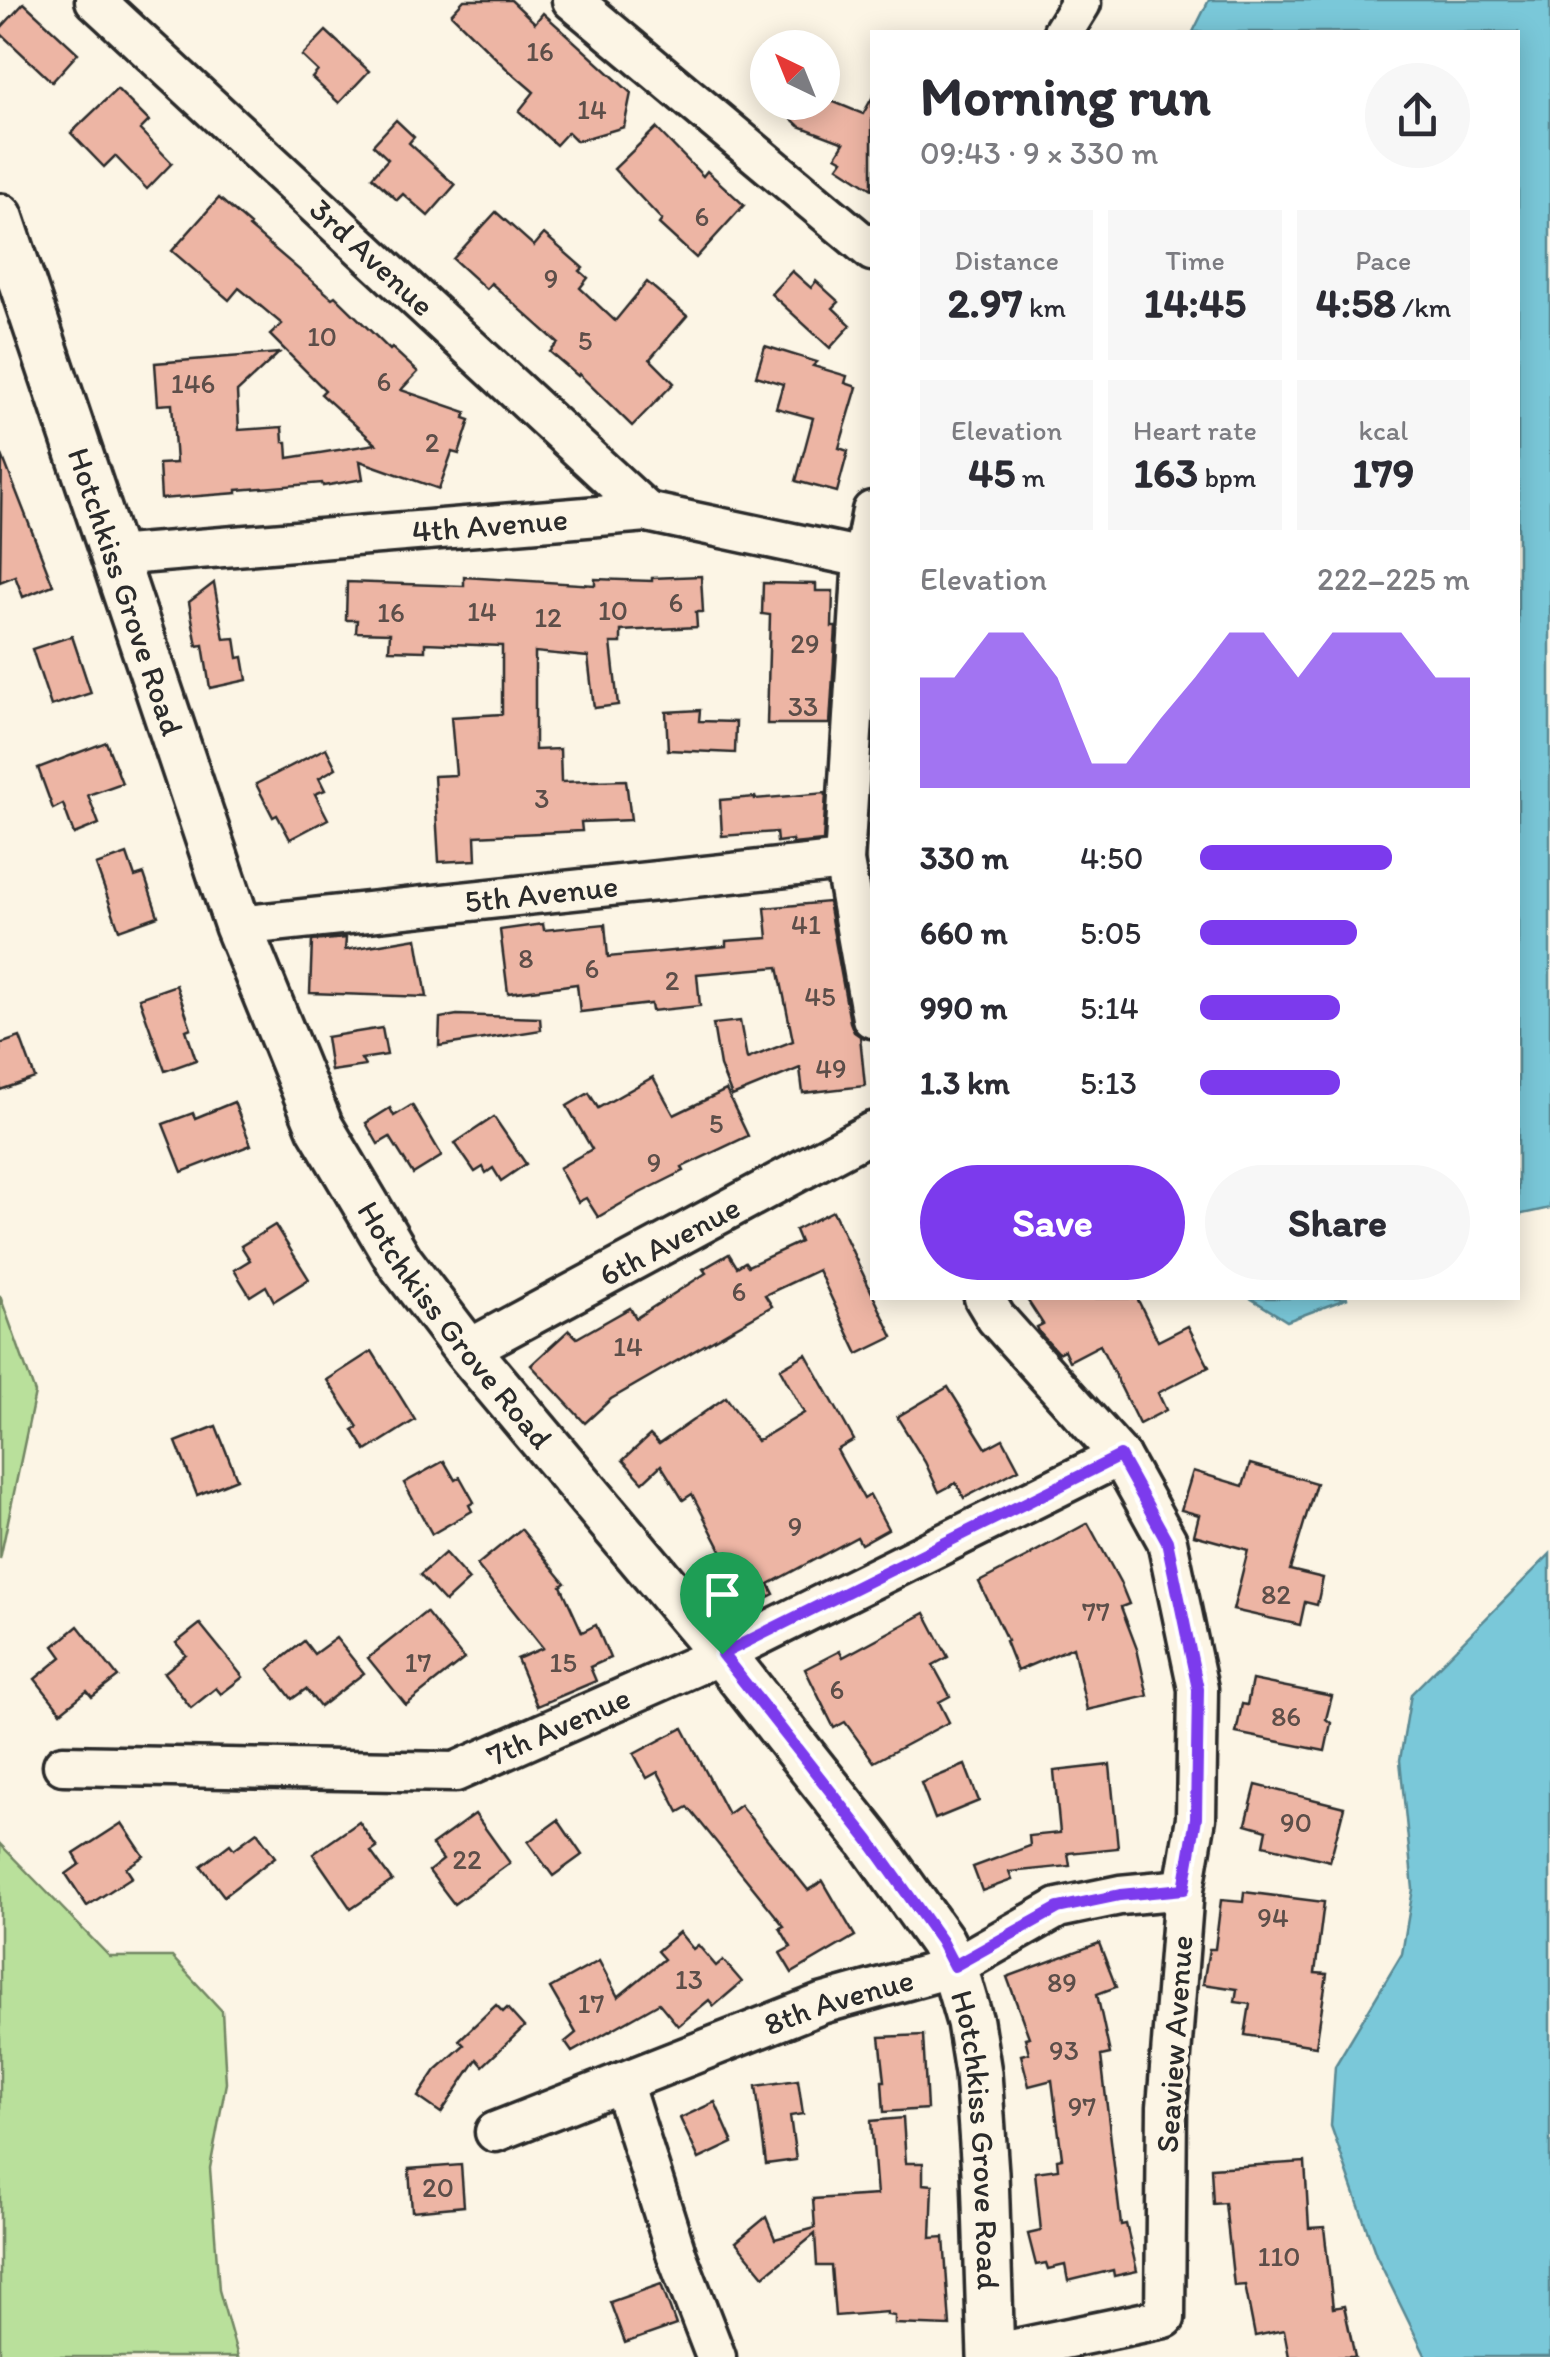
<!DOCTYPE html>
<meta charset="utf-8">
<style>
body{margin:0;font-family:Itim,sans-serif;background:#f7f7f7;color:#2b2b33;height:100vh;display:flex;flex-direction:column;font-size:38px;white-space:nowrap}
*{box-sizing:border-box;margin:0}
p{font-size:32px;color:#7c7c81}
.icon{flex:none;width:55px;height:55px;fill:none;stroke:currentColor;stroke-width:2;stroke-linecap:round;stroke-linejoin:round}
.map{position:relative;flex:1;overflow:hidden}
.drawer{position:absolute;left:870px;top:30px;width:650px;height:1270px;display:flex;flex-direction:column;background:#fff;border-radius:0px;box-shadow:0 5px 25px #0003}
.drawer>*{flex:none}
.needle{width:65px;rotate:317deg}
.buttons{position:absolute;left:750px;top:30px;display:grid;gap:20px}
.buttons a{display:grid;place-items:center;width:90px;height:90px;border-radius:50%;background:#fff;box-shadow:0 5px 25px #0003;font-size:50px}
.pin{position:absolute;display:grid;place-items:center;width:85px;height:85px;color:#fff;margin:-102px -42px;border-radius:50% 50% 50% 0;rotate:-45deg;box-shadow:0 0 10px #0007}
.pin .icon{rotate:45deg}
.round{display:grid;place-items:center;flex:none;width:105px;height:105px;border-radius:52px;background:#f7f7f7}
.summary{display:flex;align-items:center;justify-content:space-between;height:170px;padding:0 50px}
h1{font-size:55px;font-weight:800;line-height:75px}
.metrics{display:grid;grid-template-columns:repeat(3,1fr);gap:15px;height:170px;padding:10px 50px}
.metrics div{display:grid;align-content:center;border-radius:0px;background:#f7f7f7;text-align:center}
.metrics b{font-size:42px;font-weight:800}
.metrics small{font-size:28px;font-weight:400}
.metrics p{font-size:28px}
.chart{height:280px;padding:20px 50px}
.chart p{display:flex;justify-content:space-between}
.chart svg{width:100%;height:180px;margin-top:10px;fill:#7c3aed;opacity:.7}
.cta{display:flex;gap:20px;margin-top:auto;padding:20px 50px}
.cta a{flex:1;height:115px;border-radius:60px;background:#7c3aed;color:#fff;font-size:40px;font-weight:800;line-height:115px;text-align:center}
.cta a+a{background:#f7f7f7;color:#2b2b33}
ul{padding:0 50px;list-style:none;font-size:32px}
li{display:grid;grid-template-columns:160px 120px 1fr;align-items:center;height:75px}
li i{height:25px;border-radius:12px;background:#7c3aed}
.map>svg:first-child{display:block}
.green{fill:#b9e09b;stroke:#728663;stroke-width:2.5}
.water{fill:#7ac8d9;stroke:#5a8993;stroke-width:2.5}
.building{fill:#edb5a4;stroke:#2b2b2b;stroke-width:2.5}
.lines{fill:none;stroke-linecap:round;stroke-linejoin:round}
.minor-casing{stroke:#2b2b2b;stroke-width:45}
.major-casing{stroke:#2b2b2b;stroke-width:52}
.minor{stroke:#fcf5e5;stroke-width:38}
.major{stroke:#fcf5e5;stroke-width:45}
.route-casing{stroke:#fff;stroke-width:20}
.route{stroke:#7c3aed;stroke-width:12}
.labels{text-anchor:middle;stroke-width:9;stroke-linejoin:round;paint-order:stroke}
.number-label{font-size:28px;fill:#5c4e49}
.street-label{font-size:32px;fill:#2b2b2b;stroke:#fcf5e5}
</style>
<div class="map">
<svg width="1550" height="2357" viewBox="0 0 1550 2357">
<rect width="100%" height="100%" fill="#fcf5e5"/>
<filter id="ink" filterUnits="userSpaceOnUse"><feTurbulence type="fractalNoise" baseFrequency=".01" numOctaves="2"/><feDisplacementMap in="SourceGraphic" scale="20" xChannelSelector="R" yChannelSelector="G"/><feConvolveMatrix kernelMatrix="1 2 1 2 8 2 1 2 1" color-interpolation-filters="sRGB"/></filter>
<g filter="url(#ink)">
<g class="green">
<polygon points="0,1296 35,1393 0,1559"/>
<polygon points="0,1844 110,1957 172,1957 222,2011 226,2083 210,2168 219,2290 238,2357 0,2357"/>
</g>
<g class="water">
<polygon points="1209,0 1550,0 1550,1208 1518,1215 1518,32 1193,32"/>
<polygon points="1250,1298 1348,1298 1287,1321"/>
<polygon points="1550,1554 1550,2357 1426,2357 1376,2255 1331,2126 1335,2066 1402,1954 1413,1889 1400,1760 1411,1694"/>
</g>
<g class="building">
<polygon points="464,0 511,0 535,23 543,13 631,93 624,127 577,141 568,132 556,145 519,111 534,92 506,68 451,14"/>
<polygon points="24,3 78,53 52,82 0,33 0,29"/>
<polygon points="326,31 369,71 339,103 312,78 318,71 302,56"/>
<polygon points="117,89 149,121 140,130 172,163 147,189 115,156 104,167 71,133"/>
<polygon points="872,98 872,189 838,167 843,160 836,156 844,143 799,126 774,102 834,102 863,114"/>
<polygon points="396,120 414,137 409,143 455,185 428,216 403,194 397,200 372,177 388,159 373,145"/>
<polygon points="656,128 703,176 707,171 744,205 696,258 659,224 662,220 614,169"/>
<polygon points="219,198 250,225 249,227 332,298 335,296 390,350 392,348 418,372 401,390 466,412 464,418 470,420 459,454 452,452 439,489 360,461 363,479 323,486 322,483 237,490 237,493 161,499 159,464 176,463 172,404 158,405 155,363 279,353 237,392 239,430 282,427 283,442 287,442 288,458 376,444 321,394 325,390 270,335 282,324 239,288 229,300 172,251"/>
<polygon points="496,212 534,246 544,234 583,268 580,271 588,278 580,288 615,321 647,282 687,316 650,359 674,383 632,426 579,374 578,376 550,352 558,343 491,283 486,289 453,259"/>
<polygon points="792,271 811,288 816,281 839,302 833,308 851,325 830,348 771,294"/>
<polygon points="765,346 817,362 813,366 847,376 845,383 857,387 839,448 848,451 837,492 796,481 813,418 776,408 783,384 756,376"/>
<polygon points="2,455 53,585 23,597 15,576 0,582"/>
<polygon points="701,576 703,612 696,612 697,627 621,631 621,643 611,643 618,705 594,708 588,657 535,652 535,750 560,749 561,782 626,780 631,820 581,822 582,831 475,836 476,860 439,862 434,776 456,775 451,717 502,714 502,646 425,643 425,651 389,650 390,633 356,632 357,620 346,620 347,582 464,586 464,577 595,585 595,579 652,581 652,578"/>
<polygon points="214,583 224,639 235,638 238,658 243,657 247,680 210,688 203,645 197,646 189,602"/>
<polygon points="763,583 816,584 816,591 833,591 832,627 836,627 830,724 767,724 770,615 762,614"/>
<polygon points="72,636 91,693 51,706 32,649"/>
<polygon points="700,710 699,721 736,722 735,753 668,750 666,712"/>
<polygon points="106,742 122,783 88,795 99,824 74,834 63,804 53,809 38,768"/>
<polygon points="326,748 336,768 319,778 325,790 315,794 328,819 290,839 277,815 273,817 256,784"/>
<polygon points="826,793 823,841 793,844 792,840 777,842 776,832 722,836 720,800 755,797 755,799"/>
<polygon points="127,854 135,877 144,874 158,916 119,930 96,865"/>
<polygon points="828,902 850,1022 854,1032 860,1036 865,1086 803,1093 800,1068 732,1096 720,1066 713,1024 740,1021 747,1059 793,1041 778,967 697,974 700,1006 652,1011 651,1004 580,1012 577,984 508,993 500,930 543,924 544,930 605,924 608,957 726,946 726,941 768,938 765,908"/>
<polygon points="346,938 345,950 417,938 427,997 310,993 312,941"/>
<polygon points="176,985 191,1028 186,1030 196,1060 165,1071 139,998"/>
<polygon points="457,1015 540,1018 541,1030 439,1046 440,1018"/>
<polygon points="382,1028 387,1055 361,1059 365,1066 331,1071 326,1037"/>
<polygon points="20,1037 35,1078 0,1090 0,1044"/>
<polygon points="653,1077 674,1115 726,1090 748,1136 682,1167 684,1171 640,1193 598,1217 586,1198 578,1202 559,1168 592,1149 567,1106 589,1093 598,1108"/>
<polygon points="234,1102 251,1145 182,1172 163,1124 193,1113 195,1118"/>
<polygon points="412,1105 442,1156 413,1174 390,1137 378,1144 366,1123 390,1108 394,1116"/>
<polygon points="494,1117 526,1164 501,1181 493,1168 486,1173 483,1167 475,1172 455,1143"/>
<polygon points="833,1211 893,1337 858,1354 818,1270 765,1295 772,1306 611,1399 585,1423 531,1365 569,1330 577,1338 630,1308 636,1318 706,1273 703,1269 729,1254 737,1267 745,1262 748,1266 800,1242 795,1230"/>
<polygon points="275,1225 309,1279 274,1301 266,1286 250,1296 234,1270 250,1260 241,1246"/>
<polygon points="1026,1298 1137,1298 1158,1341 1188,1326 1209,1367 1158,1393 1166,1410 1139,1424 1100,1345 1069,1361 1064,1350 1058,1353 1040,1333 1037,1327 1043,1324"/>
<polygon points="372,1351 415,1420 366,1451 353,1430 358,1427 327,1380"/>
<polygon points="806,1354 854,1440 837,1450 864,1499 870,1495 888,1529 861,1544 857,1537 769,1584 774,1594 750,1606 692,1494 683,1500 661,1465 643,1482 623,1460 650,1435 659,1444 726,1397 757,1441 804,1413 780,1369"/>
<polygon points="948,1387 986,1448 1003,1439 1019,1469 964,1498 956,1483 939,1492 925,1462 897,1417"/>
<polygon points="216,1426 237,1479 197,1495 176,1442"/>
<polygon points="444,1461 455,1480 460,1477 474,1502 469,1505 472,1511 432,1534 404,1483"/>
<polygon points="1250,1464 1316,1483 1290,1570 1323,1578 1317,1605 1305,1602 1300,1625 1233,1610 1248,1550 1194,1535 1199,1515 1181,1510 1193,1471 1243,1486"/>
<polygon points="1088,1523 1120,1582 1129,1604 1121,1607 1137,1649 1148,1696 1087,1710 1073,1647 1017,1671 1005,1641 1007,1640 979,1582 1031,1555 1031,1554"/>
<polygon points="521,1529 565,1583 561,1586 582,1632 596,1625 610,1658 590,1667 596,1681 537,1706 517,1659 543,1648 477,1565"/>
<polygon points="445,1553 469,1580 445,1602 420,1575"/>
<polygon points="426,1612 464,1659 406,1705 368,1658"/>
<polygon points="925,1613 948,1657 933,1665 950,1696 939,1702 949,1722 874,1762 845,1722 834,1728 805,1669 840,1651 843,1657"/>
<polygon points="200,1624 243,1677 221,1694 216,1688 191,1708 164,1673 186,1655 176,1643"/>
<polygon points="78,1626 118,1677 92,1697 87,1691 61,1712 35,1679 62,1657 54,1646"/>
<polygon points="336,1638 364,1673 320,1707 306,1689 292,1699 269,1669 304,1641 314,1654"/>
<polygon points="1252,1680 1332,1696 1326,1719 1331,1723 1325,1751 1236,1733 1242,1704 1247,1705"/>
<polygon points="683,1728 728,1814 740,1805 808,1890 823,1881 855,1936 792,1973 780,1953 791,1947 780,1928 784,1926 688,1807 679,1812 658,1772 647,1778 634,1754"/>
<polygon points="965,1765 979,1801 935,1819 921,1783"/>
<polygon points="1110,1765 1118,1848 1068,1853 1070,1866 1009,1872 1012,1880 982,1891 973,1867 1030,1846 1029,1836 1060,1833 1054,1771"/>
<polygon points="1256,1785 1344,1807 1330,1861 1264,1845 1267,1830 1246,1824"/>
<polygon points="475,1814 510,1863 454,1904 429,1871 443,1860 432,1845"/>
<polygon points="558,1820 582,1855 553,1876 528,1842"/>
<polygon points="359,1822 377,1848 371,1852 392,1881 351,1909 313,1854"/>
<polygon points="122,1823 144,1856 126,1868 132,1877 87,1906 66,1874 80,1864 74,1854"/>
<polygon points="257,1832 275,1857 224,1896 201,1866 230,1844 234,1849"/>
<polygon points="1244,1892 1324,1902 1315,1973 1327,1974 1316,2046 1245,2035 1250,2004 1235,2002 1237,1989 1203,1984 1209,1949 1215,1949 1221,1900 1243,1902"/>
<polygon points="679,1932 693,1949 698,1945 716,1966 723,1960 742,1982 714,2006 709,2000 678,2026 659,2003 572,2052 565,2042 576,2033 550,1988 599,1961 618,1997 664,1959 657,1951"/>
<polygon points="1099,1943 1116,1987 1097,1994 1110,2054 1101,2056 1121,2225 1126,2224 1137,2271 1114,2276 1113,2270 1068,2281 1065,2265 1048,2269 1046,2263 1036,2265 1028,2234 1041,2231 1035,2172 1058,2169 1057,2159 1062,2158 1052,2080 1029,2086 1021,2055 1029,2053 1025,2038 1029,2037 1007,1977"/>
<polygon points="496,2005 503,2012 507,2008 524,2027 483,2066 477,2059 441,2113 418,2097 436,2070 464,2045 459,2040"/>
<polygon points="923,2035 927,2109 884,2112 882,2081 885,2081 880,2037"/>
<polygon points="798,2080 803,2114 790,2116 796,2160 766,2164 756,2086"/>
<polygon points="715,2102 733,2143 699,2159 680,2118"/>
<polygon points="903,2118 906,2163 923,2163 923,2184 933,2185 931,2238 944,2237 950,2326 895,2324 895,2316 887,2315 887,2312 835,2316 831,2266 817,2266 815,2234 764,2276 736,2242 766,2217 775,2239 815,2228 813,2199 877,2195 871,2121"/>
<polygon points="1305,2162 1309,2228 1324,2227 1333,2308 1344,2306 1355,2357 1289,2357 1284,2330 1255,2336 1245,2285 1234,2286 1225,2203 1213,2204 1211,2168"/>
<polygon points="461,2165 464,2206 412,2211 409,2169"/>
<polygon points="661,2284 676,2325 625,2343 610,2302"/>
</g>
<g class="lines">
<g class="minor-casing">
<g id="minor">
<path id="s1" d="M95 0 647 512"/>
<polyline points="572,0 872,251"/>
<polyline points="1063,32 1081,3 1079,0"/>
<polyline points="872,511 863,558 844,861 872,1018"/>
<path id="s2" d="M113 556 647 512 863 558"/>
<path id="s3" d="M238 926 844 861"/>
<polyline points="984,1298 996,1318 1120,1456 1167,1541 1198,1689 1196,1818 1184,1889 1167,2107 1165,2318 991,2354"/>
<path id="s4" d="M467 1350 872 1132"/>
<path id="s5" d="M63 1765 455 1772 722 1654 1120 1456"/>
<polyline points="622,2082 677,2256 716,2357"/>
<path id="s6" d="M495 2132 821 2004 954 1967 1058 1908 1120 1895 1184 1889"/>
</g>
</g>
<g class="major-casing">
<g id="major">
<path id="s7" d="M0 217 238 926 320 1127 400 1262 467 1350 722 1654 869 1840 941 1941 954 1967 970 2022 978 2073 985 2173 991 2357"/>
</g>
</g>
<use href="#minor" class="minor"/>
<use href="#major" class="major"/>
</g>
</g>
<g class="lines" filter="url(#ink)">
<g class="route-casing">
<polygon id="route" points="1120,1456 1167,1541 1198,1689 1196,1818 1184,1889 1120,1895 1058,1908 954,1966 941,1941 869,1840 722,1654"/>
</g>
<use href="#route" class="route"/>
</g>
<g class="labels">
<g class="number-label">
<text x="540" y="61">16</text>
<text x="592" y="119">14</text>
<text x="702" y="226">6</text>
<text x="551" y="288">9</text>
<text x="322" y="346">10</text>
<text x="585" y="350">5</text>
<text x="384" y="391">6</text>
<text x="193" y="393">146</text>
<text x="432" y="452">2</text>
<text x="676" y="612">6</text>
<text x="613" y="620">10</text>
<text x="482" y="621">14</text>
<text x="391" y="622">16</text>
<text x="548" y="627">12</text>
<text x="805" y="653">29</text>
<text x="803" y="716">33</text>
<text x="542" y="808">3</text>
<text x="806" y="934">41</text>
<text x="526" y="968">8</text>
<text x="592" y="978">6</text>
<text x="672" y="990">2</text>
<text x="820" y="1006">45</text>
<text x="831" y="1078">49</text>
<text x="716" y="1133">5</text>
<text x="654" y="1172">9</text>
<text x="739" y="1301">6</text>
<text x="628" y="1356">14</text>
<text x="795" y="1536">9</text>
<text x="1276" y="1604">82</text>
<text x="1096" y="1621">77</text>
<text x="418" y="1672">17</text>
<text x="563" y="1672">15</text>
<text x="837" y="1699">6</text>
<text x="1286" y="1726">86</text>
<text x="1296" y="1832">90</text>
<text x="467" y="1869">22</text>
<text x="1273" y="1927">94</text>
<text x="689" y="1989">13</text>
<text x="1062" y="1992">89</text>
<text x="591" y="2013">17</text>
<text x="1064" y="2060">93</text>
<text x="1082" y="2116">97</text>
<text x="438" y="2197">20</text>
<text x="1279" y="2266">110</text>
</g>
<g class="street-label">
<text dy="11" stroke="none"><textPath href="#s1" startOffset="378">3rd Avenue</textPath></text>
<text dy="11" stroke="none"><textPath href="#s2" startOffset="378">4th Avenue</textPath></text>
<text dy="11" stroke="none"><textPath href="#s7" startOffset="395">Hotchkiss Grove Road</textPath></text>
<text dy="11" stroke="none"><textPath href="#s3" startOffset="305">5th Avenue</textPath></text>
<text dy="11" stroke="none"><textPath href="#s4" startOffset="230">6th Avenue</textPath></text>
<text dy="11" stroke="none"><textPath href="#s7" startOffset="1205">Hotchkiss Grove Road</textPath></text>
<text dy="11" stroke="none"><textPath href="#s5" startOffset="505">7th Avenue</textPath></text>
<text dy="11" stroke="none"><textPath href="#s6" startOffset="368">8th Avenue</textPath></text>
<text transform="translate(1174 2044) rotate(-86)" y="11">Seaview Avenue</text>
<text dy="11" stroke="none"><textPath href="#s7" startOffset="2195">Hotchkiss Grove Road</textPath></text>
</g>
</g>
</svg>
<div class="buttons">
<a><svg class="needle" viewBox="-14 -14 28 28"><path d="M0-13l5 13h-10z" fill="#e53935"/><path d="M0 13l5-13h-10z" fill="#7c7c81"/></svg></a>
</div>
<div class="pin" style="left:722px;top:1654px;background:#1e9e55"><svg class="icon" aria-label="arrive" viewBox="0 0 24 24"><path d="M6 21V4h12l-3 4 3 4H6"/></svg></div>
<section class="drawer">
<div class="summary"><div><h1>Morning run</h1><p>09:43 · 9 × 330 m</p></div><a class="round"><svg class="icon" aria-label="share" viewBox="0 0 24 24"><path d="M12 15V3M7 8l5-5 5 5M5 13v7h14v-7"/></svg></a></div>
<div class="metrics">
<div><p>Distance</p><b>2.97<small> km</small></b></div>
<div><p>Time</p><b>14:45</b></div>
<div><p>Pace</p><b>4:58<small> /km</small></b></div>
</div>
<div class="metrics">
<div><p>Elevation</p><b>45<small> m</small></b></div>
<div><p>Heart rate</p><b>163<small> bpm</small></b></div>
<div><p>kcal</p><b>179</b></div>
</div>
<div class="chart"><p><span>Elevation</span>222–225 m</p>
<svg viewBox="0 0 160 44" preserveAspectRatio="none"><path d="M0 44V17L10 17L20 6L30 6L40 17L50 38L60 38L70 27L80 17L90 6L100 6L110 17L120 6L130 6L140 6L150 17L160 17V44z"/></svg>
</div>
<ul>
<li><b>330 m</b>4:50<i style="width:71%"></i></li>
<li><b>660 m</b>5:05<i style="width:58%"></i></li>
<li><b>990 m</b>5:14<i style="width:52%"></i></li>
<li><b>1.3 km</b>5:13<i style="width:52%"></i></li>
</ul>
<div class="cta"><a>Save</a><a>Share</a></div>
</section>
</div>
